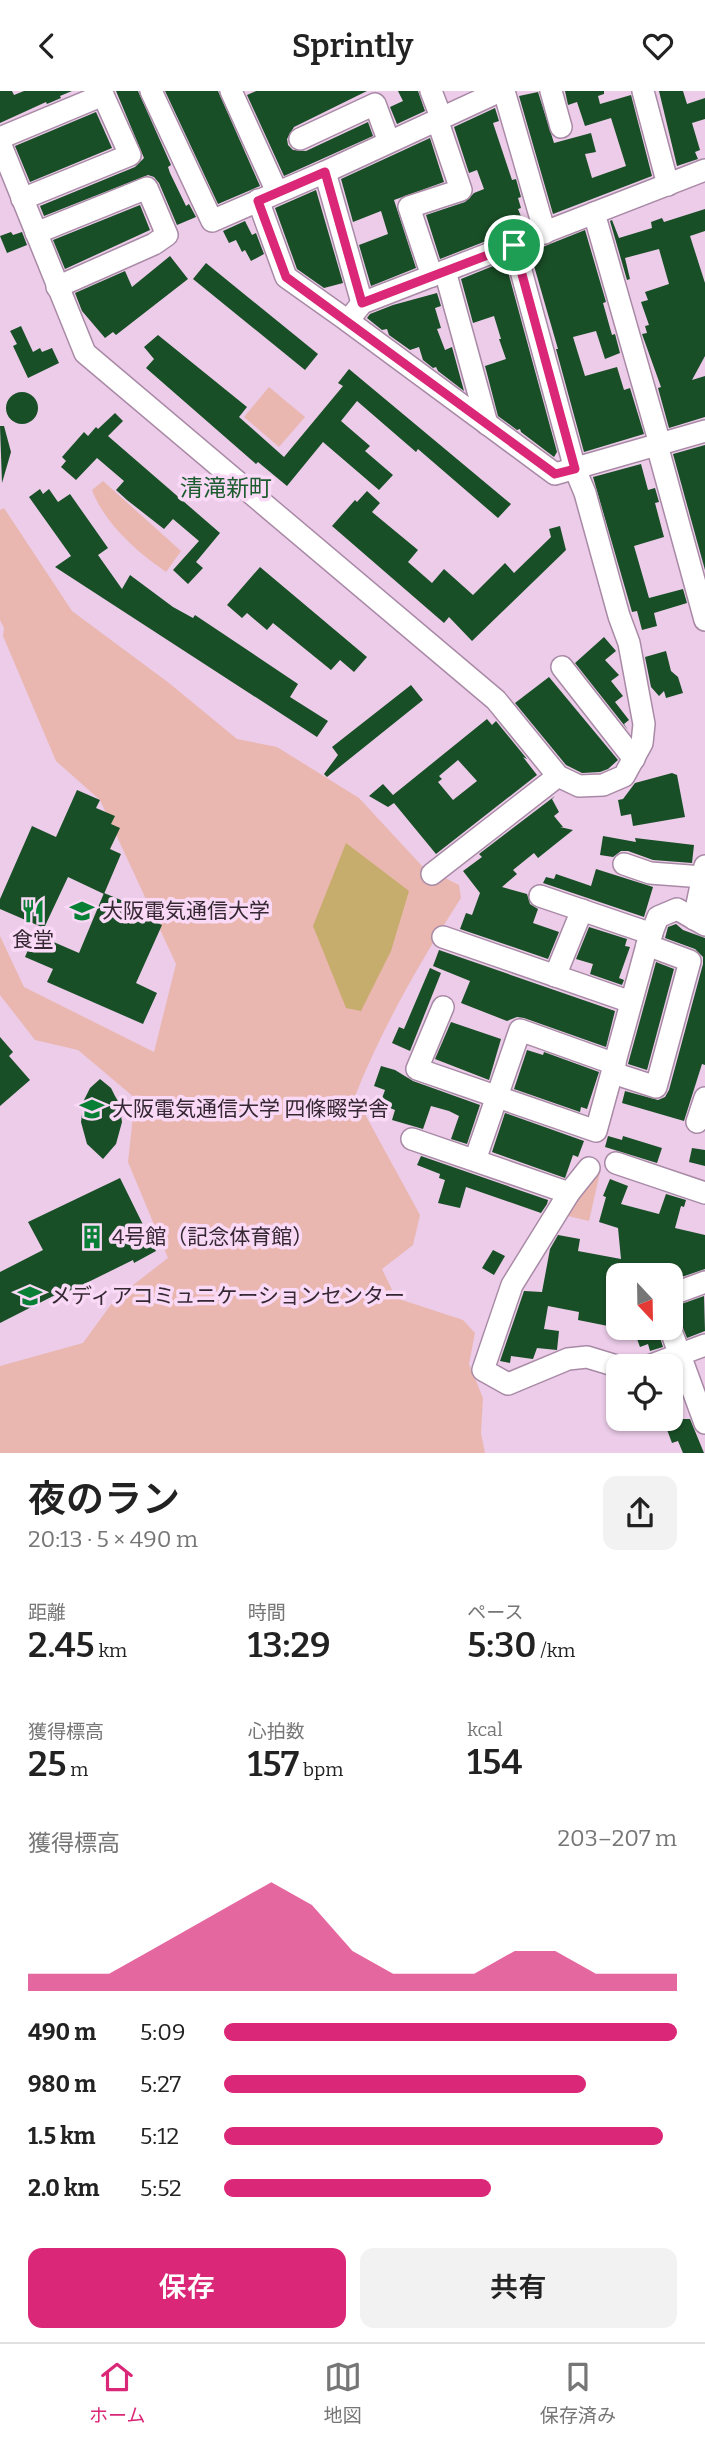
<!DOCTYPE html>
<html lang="ja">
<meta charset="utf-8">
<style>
body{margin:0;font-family:Bitter,"Noto Sans JP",serif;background:#f2f2f2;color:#222;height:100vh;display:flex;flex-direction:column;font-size:26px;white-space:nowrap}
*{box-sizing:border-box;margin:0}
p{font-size:23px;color:#767676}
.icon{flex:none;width:38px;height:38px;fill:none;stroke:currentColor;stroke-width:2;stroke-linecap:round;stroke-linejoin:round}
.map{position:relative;height:1362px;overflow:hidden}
.details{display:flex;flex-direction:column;background:#fff;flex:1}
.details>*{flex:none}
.needle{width:46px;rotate:158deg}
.controls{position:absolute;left:606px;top:1172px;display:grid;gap:14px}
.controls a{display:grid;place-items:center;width:77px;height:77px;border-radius:14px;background:#fff;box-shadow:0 2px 5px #0004;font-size:35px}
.pin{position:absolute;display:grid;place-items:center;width:60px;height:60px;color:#fff;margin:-30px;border:4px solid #fff;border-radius:50%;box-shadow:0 2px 7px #0007}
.round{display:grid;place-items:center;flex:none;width:74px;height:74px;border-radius:14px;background:#f2f2f2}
.head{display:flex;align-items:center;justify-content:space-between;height:119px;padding:0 28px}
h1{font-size:38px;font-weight:600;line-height:52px}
.metrics{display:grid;grid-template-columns:repeat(3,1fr);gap:10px;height:119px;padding:7px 28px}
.metrics div{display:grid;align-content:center}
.metrics b{font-size:35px;font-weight:600}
.metrics small{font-size:19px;font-weight:400}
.metrics p{font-size:19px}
.chart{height:196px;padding:14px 28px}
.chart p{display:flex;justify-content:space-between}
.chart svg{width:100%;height:126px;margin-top:7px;fill:#db2777;opacity:.7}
.cta{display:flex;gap:14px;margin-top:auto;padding:14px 28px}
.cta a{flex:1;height:80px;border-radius:14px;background:#db2777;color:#fff;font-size:28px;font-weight:600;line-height:80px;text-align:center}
.cta a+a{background:#f2f2f2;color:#222}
ul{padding:0 28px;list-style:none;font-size:23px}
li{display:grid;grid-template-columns:112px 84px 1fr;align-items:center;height:52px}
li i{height:18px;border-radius:9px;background:#db2777}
header{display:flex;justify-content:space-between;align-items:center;height:91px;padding:0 28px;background:#fff;font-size:32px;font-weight:600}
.menu{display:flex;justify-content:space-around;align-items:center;height:98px;border-top:2px solid #e0e0e0;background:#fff;font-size:19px;color:#767676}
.menu a{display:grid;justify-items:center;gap:4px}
.menu .on{color:#db2777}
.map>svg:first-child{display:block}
.green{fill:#e9b7af}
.water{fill:#c6ad6d}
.building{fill:#194f27;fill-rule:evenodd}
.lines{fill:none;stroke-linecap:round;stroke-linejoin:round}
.minor-casing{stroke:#a98aa6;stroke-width:24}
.minor{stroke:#fff;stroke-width:21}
.route-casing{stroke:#fff;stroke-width:14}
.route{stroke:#db2777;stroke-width:9}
.labels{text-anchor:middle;stroke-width:7;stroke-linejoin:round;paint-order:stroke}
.poi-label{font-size:21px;fill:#352833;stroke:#f9d9f6;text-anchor:start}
.neighbourhood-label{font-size:23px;fill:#1c5c2e;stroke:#f9d9f6}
</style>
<header><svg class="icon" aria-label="back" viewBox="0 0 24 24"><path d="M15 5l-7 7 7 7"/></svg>Sprintly<svg class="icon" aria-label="heart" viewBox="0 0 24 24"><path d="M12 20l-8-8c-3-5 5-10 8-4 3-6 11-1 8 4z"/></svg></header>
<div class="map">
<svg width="705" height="1362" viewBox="0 0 705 1362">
<rect width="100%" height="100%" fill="#eccce9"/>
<g class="green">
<polygon points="269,296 305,326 279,356 244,326"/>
<path d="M103 390 181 460 166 481C137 461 105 433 92 399Z"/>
<path d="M4 417 72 520 169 592 237 648 277 656 359 707 423 776 459 794 461 807C420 871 383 935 355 1005L420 1124 413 1154 382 1178 396 1207 463 1229 475 1242 469 1273 483 1307 481 1342 485 1362H0V1275L83 1252 115 1208 168 1167 128 1071 135 1007 78 959 35 949 0 904V845L24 896 154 961 176 873 100 709 56 670 3 545 4 537 0 529V419Z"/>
<polygon points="601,1077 589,1130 564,1124 593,1078"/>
</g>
<polygon class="water" points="346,752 409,800 391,860 361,920 346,917 313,835"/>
<g class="building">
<polygon points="0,0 12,0 14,4 24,0 72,0 60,5 61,7 47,13 46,11 0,32"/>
<polygon points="116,0 138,0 171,74 168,76 170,82 186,115 189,113 196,126 177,134 159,92 154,86 148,84 44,125 40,115 135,76 144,67"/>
<polygon points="165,0 218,0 260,95 218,113"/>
<polygon points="256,0 367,0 294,36 287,48 288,54 293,59 306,60 368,31 373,45 284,85 247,4"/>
<polygon points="398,0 418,0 425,20 397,33 390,16 403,10"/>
<polygon points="565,0 604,0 604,3 598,5 600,13 631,4 652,85 553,123 519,5 538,1 554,52 591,42 596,61 585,63 592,87 626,75 611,27 585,35 577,11 568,14"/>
<polygon points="659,0 683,0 687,13 705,7 705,28 692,32 700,59 695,61 698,68 677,75"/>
<polygon points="495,17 499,30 493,32 512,89 516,88 521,106 518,107 521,117 518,118 525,135 440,168 426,124 465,111 474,102 484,98 477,79 469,82 454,36"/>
<polygon points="96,21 112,57 30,91 15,55"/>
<polygon points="430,47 444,91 394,109 416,177 371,195 359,154 388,143 381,120 353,131 341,88"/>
<polygon points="316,99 343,192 324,197 297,178 275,117"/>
<polygon points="140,114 150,139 65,178 53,149"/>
<polygon points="705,118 705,140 690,145 705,192 705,265 692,289 705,285 705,326 669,337 658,297 661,296 642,243 647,242 645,235 649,234 641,211 648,209 645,201 669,193 659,158 625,167 630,188 627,189 610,130 612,129 619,147 652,137 651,131 662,127 664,131"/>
<polygon points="245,130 252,144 256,142 264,163 251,170 245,159 242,161 236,149 229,152 223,140"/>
<polygon points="585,139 606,211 603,212 612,244 615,243 620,262 605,268 596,240 573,246 585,285 617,276 624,299 630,297 644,343 584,361 556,258 558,258 530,161"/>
<polygon points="11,141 13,144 22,141 27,154 7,162 0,145"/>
<polygon points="170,165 188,188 116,244 113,241 105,247 82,220 75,202 125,180 132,196"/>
<polygon points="206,172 318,263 305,279 193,188"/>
<polygon points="498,173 499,179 507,177 557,361 554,366 521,341 520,338 517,339 498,325 485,275 506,268 499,248 501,248 494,225 473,232 461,188"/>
<polygon points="437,202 441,215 435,217 441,237 437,238 445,259 452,256 464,300 438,280 436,276 433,277 423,269 419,256 410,259 389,244 387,238 382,239 367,227 370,223 393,214"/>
<polygon points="21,235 33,261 40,257 42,261 52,257 59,272 28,287 13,255 17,253 10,240"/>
<polygon points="158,244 247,316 239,326 284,366 343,295 338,292 349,278 511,413 498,427 418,358 416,361 357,310 341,330 370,355 365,360 393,384 379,399 323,351 287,395 258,371 256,373 146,277 154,268 144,256"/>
<circle cx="22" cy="317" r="16"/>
<polygon points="115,322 123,330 108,345 220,442 196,471 203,477 188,493 173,479 199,450 173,428 164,438 127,409 116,399 124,390 97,367 76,389 61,376 66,370 62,366 84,341 88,345 96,336 98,338"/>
<polygon points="0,335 4,335 11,361 2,392"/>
<polygon points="705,354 705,479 673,363"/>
<polygon points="641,373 648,399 655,397 659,411 655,412 664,446 634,455 649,507 683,498 687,512 654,522 657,535 642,539 637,520 632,521 593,386"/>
<polygon points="40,398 43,403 49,398 58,411 70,403 108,457 98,464 122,498 130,484 173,516 193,527 195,524 298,593 290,606 328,630 317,646 55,476 71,465 29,406"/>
<polygon points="367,400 380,412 372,421 418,459 408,471 432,492 444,478 473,504 505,472 514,482 551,446 549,438 560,435 566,459 472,550 449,526 444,532 332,435 355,409 357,411"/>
<polygon points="260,476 367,566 354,581 340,569 331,579 273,532 267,539 247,522 242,527 227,514"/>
<polygon points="604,546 616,560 605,569 619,584 611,590 623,605 615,611 629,629 624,633 628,639 575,572"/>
<polygon points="666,560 671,580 678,586 683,602 666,607 664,600 659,605 651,596 645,566"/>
<polygon points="549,586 618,669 608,678 600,681 582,682 566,674 515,612"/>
<polygon points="411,594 423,609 327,686 324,683 338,664 332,656"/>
<path d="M487 628 492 634 496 630 527 668 523 666 537 684 436 763 394 712 388 716 369 705 383 693 393 704ZM458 669 477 690 453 709 438 691 442 688 439 685Z"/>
<polygon points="672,682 677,684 685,726 633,735 631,723 621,725 618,709 623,708 635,692"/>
<polygon points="77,699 100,709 96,717 115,725 111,733 120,737 110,758 121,763 104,803 68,786 44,837 0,818 0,808 32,735 56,746"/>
<polygon points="555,705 552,708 559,721 554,725 563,736 560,736 573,739 538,767 534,762 513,779 517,783 502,796 527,803 530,813 538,818 533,832 559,841 548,868 460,838 466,822 472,824 480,802 463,780 482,766 479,763"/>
<polygon points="603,745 636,751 635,747 694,754 692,772 653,769 628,760 621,760 613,766 600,764"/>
<polygon points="596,778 653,796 644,826 543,792 546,786 554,788 556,783 591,795"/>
<polygon points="104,802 138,816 136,822 162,834 136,892 157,902 143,933 47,891 53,878 25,866 35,843 79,862"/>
<polygon points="676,833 683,839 705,847 705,974 702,973 684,1030 622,1012 625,1000 658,1009 665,1006 669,999 703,873 703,866 695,858 665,847 668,836"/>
<polygon points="589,836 627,848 625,855 630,856 619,887 624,889 622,894 590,883 593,873 576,868"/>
<polygon points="439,859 615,920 606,956 524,927 517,926 507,930 461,912 470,890 433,875"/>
<polygon points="656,871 674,878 647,979 628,973"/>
<polygon points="430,877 441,882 410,960 392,952 399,936 404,938"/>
<polygon points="451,931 501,948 489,989 435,968"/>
<polygon points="0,946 13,961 9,965 30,989 0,1015"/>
<polygon points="527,959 543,964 544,961 599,981 587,1018 581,1016 580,1021 514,998"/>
<polygon points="381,975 395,979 413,990 480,1014 467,1053 451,1048 459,1025 449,1020 431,1015 423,1038 392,1029 395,1019 380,1013 385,999 374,995"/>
<polygon points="100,988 111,997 115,1005 119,1012 122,1031 116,1053 103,1068 87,1053 81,1031 84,1009 90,997"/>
<polygon points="505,1022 584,1050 578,1066 573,1064 565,1087 492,1061"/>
<polygon points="608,1045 622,1049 623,1045 662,1057 657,1072 605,1056"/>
<polygon points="692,1057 705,1059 705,1075 689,1071"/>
<polygon points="421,1065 548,1109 547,1113 541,1122 466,1096 460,1117 438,1112 445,1089 439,1087 440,1083 417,1074"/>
<polygon points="120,1087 156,1160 134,1172 133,1169 64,1203 63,1200 0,1232 0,1181 43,1159 28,1131"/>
<polygon points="610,1088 628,1095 621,1113 659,1123 666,1103 686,1109 684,1116 681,1115 675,1137 705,1144 705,1178 670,1190 670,1185 618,1185 618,1237 578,1229 579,1221 548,1215 544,1238 559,1240 557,1259 537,1257 533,1268 511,1265 510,1272 500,1270 524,1200 542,1201 550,1158 558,1144 580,1148 578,1160 621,1168 618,1137 599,1131 606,1106 603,1105"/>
<polygon points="493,1159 505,1165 494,1184 482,1177"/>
<polygon points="704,1205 705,1240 687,1247 679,1227 670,1224 670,1217"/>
<polygon points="633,1237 657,1237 663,1256 650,1260 648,1253 640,1256"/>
<polygon points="663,1328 690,1328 704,1362 683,1362 678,1350 672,1352"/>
</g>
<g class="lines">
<g class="minor-casing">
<g id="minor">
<polyline points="151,0 212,130 325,81 500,0"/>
<polyline points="231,0 277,101"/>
<polyline points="431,0 441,26"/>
<polyline points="504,0 545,142"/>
<polyline points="551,0 561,36"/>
<polyline points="643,0 668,94"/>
<polyline points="0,47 103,4 130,64 22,108"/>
<polyline points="300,48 375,13 389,51"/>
<polyline points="0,52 85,262 496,609 558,685 579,695 603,694 624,685 642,652 644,633 629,552 619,525 585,402 575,378 514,154"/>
<polyline points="325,81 362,212"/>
<polyline points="258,109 286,186 348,230 362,212 705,79"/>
<polyline points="594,122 660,353"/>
<polyline points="36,142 147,97 167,144 154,153 57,196"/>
<polyline points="445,180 487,333"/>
<polyline points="432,185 409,116 461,99 437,28"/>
<polyline points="348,230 555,383 705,340"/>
<polyline points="657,354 705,529"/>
<polyline points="562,576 634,668"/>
<polyline points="624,773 650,782 703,786"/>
<polyline points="432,783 558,685"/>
<polyline points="540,805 652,843"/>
<polyline points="694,828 705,775"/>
<polyline points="443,846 631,911"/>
<polyline points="555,885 582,819"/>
<polyline points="443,916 417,978 596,1040 647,854 658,826 677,818 705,834"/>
<polyline points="613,982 656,996 690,870 647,854"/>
<polyline points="697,1031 705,1007"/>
<polyline points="412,1048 569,1102"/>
<polyline points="475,1069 520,939 615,973"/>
<polyline points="616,1072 705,1102"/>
<polyline points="589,1077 569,1102 512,1194 483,1279 508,1293 568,1268 587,1266 620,1276"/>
<polyline points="670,1204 705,1191"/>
<polyline points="670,1237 705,1332"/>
<polyline points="646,1276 705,1254"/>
</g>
</g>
<use href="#minor" class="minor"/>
</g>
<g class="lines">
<g class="route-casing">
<polygon id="route" points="325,81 362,212 514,154 575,378 555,383 286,186 258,110"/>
</g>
<use href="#route" class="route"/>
</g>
<defs>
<g id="restaurant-bare" transform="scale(1.89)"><path d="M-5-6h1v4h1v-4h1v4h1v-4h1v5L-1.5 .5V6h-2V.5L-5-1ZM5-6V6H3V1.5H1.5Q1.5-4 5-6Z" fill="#097f36" stroke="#f9d9f6" stroke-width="2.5" paint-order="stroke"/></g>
<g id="university-bare" transform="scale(1.89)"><path d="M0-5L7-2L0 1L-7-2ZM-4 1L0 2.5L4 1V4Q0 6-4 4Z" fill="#097f36" stroke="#f9d9f6" stroke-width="2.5" paint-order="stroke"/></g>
<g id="building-bare" transform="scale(1.89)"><path d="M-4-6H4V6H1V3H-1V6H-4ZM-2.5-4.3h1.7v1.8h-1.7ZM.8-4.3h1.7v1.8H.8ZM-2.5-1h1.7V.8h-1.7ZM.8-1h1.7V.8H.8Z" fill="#097f36" stroke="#f9d9f6" stroke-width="2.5" paint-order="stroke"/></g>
</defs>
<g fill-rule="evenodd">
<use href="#restaurant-bare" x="33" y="820"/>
<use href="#university-bare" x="82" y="820"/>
<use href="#university-bare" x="92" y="1018"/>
<use href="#building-bare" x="92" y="1146"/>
<use href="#university-bare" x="30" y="1205"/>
</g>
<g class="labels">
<g class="poi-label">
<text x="102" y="827">大阪電気通信大学</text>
<text x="33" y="856" text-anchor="middle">食堂</text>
<text x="112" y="1025">大阪電気通信大学 四條畷学舎</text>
<text x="112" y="1153">4号館（記念体育館）</text>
<text x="50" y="1212">メディアコミュニケーションセンター</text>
</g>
<g class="neighbourhood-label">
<text x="226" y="405">清滝新町</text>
</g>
</g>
</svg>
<div class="controls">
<a><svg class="needle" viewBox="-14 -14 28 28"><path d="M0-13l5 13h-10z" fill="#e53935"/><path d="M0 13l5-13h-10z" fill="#767676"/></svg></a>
<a><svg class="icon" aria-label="locate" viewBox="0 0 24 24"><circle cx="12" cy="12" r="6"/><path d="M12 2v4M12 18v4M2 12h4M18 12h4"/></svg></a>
</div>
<div class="pin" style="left:514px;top:154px;background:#1e9e55"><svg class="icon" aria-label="arrive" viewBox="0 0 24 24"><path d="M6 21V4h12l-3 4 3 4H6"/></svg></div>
</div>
<section class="details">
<div class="head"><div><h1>夜のラン</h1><p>20:13 · 5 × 490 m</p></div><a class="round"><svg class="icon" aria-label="share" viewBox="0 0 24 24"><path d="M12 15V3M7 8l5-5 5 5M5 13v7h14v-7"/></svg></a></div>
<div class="metrics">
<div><p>距離</p><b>2.45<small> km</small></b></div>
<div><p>時間</p><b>13:29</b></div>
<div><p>ペース</p><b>5:30<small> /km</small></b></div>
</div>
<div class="metrics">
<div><p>獲得標高</p><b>25<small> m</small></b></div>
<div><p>心拍数</p><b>157<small> bpm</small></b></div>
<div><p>kcal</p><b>154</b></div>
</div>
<div class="chart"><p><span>獲得標高</span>203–207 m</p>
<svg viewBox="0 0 160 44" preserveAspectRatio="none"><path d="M0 44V38L10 38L20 38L30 30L40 22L50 14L60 6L70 14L80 30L90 38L100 38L110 38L120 30L130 30L140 38L150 38L160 38V44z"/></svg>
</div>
<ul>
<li><b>490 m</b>5:09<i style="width:100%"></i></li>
<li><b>980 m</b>5:27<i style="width:80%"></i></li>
<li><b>1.5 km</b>5:12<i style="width:97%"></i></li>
<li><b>2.0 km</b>5:52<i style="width:59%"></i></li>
</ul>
<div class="cta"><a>保存</a><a>共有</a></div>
</section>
<nav class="menu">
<a class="on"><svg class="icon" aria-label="home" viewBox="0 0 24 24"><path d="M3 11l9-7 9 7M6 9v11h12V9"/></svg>ホーム</a>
<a><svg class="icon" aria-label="map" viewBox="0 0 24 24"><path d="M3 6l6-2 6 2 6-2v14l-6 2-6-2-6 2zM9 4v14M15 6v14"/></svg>地図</a>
<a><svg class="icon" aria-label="saved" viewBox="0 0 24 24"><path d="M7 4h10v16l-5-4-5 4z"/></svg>保存済み</a>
</nav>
